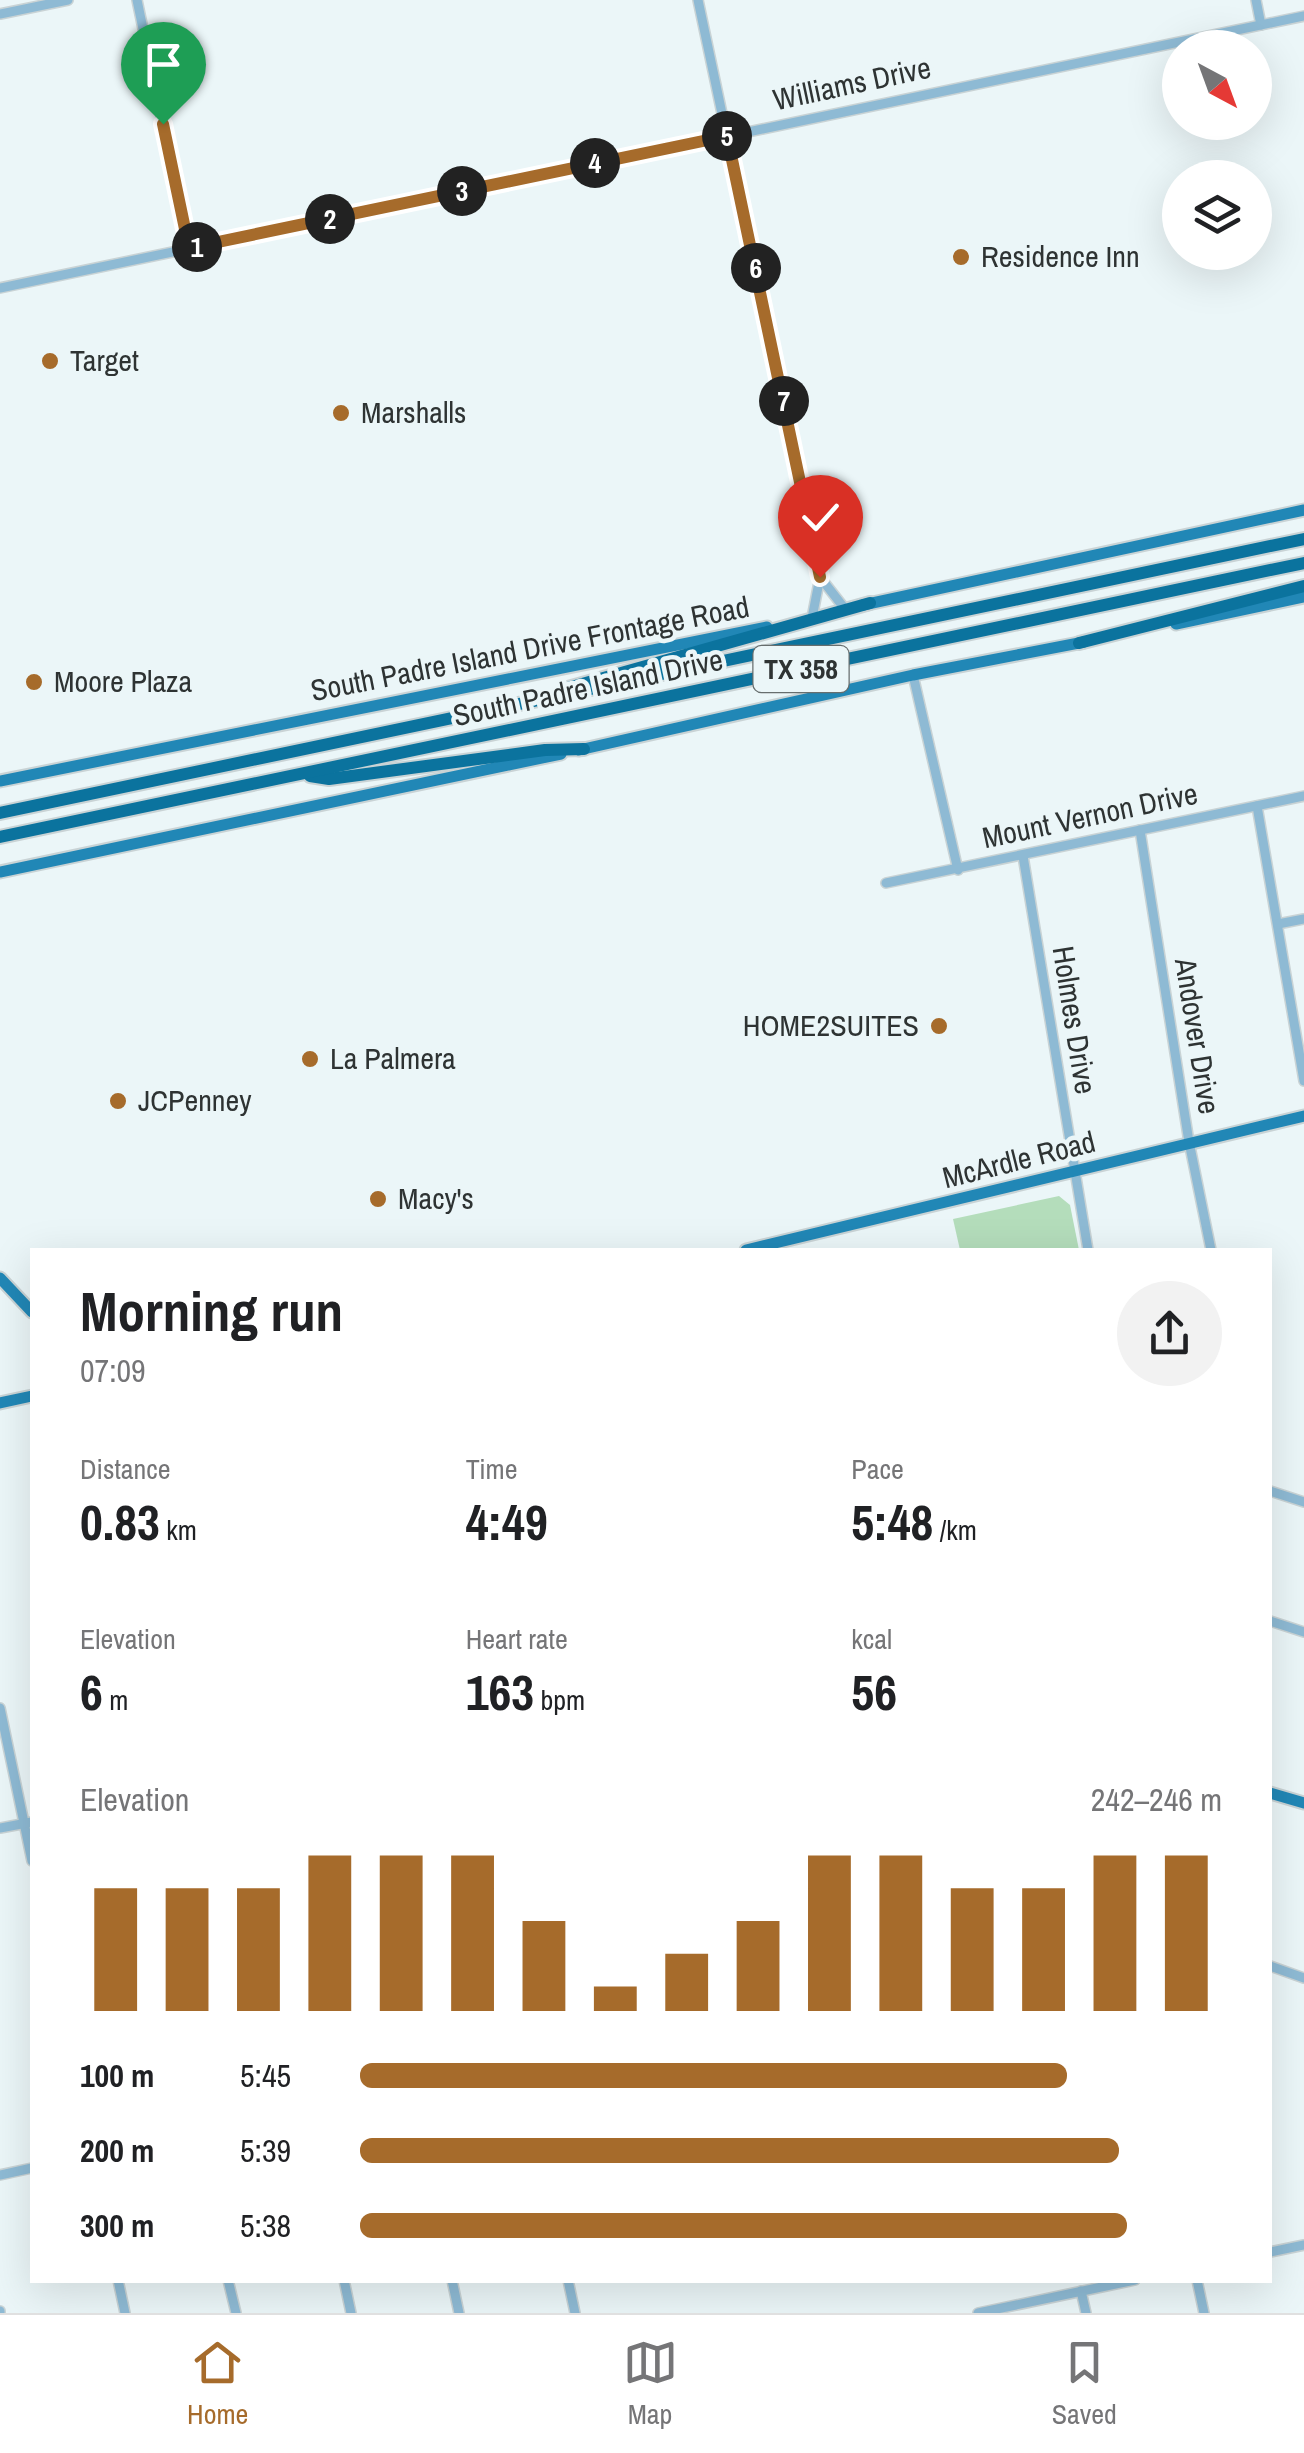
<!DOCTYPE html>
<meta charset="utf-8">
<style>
body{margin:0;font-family:"Archivo Narrow",sans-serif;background:#f2f2f2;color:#202124;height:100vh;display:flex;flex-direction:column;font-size:38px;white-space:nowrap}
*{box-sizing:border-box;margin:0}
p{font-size:32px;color:#757577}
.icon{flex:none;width:55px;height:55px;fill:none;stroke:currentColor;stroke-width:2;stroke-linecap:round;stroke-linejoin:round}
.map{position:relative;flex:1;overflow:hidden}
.details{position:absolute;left:30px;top:1248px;width:1242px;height:1035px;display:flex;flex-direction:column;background:#fff;border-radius:0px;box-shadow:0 10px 40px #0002}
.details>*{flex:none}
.needle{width:65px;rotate:139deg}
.tools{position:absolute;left:1162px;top:30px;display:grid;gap:20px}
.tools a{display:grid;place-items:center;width:110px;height:110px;border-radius:50%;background:#fff;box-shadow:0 10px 40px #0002;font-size:50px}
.pin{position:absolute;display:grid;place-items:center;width:85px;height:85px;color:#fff;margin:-102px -42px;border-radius:50% 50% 50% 0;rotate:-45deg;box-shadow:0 0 10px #0007}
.pin .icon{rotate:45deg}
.km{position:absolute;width:50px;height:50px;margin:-25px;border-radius:50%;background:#222;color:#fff;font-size:28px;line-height:50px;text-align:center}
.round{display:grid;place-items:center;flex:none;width:105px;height:105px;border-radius:52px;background:#f2f2f2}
.summary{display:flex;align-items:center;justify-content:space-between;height:170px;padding:0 50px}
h1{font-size:55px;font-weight:700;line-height:75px}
.metrics{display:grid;grid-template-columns:repeat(3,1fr);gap:15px;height:170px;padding:10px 50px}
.metrics div{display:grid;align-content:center}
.metrics b{font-size:50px;font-weight:700}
.metrics small{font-size:28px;font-weight:400}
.metrics p{font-size:28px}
.chart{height:280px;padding:20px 50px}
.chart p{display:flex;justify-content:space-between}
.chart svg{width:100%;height:180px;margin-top:10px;stroke:#a66b2b;stroke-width:6}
ul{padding:0 50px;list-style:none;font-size:32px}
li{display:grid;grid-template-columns:160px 120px 1fr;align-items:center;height:75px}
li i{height:25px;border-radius:12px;background:#a66b2b}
.tab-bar{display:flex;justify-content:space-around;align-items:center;height:140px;border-top:2px solid #e0e0e0;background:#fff;font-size:28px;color:#757577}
.tab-bar a{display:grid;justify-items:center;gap:5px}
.tab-bar .current{color:#a66b2b}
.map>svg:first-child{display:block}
.green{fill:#b4ddbb}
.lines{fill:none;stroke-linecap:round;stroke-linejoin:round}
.minor-casing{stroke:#c9d3d5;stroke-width:12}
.major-casing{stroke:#c9d3d5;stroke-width:15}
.highway-casing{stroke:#c9d3d5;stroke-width:16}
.minor{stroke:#8ebad4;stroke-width:9}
.major{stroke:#2187b6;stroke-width:11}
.highway{stroke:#0b739e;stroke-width:12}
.route-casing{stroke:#fff;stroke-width:20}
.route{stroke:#a66b2b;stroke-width:12}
.poi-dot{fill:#a66b2b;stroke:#ebf6f8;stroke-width:4}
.labels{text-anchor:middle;stroke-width:9;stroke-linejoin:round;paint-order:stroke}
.shield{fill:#ebf6f8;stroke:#676e6e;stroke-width:2.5}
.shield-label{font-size:28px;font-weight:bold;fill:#2e3333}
.street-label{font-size:30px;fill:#2e3333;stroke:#ebf6f8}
.poi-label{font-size:30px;fill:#2e3333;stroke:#ebf6f8;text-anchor:start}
</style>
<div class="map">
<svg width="1304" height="2313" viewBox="0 0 1304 2313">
<rect width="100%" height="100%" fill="#ebf6f8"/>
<polygon class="green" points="1059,1196 1070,1205 1079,1250 960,1250 953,1219"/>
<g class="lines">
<g class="minor-casing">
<g id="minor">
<polyline points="137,0 189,249"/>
<polyline points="698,0 820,577 812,618"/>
<polyline points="1256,0 1261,25"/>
<polyline points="0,14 68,0"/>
<polyline points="0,288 1304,16"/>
<polyline points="820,577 845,609"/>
<polyline points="913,675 958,870"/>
<polyline points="1257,806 1304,1081"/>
<polyline points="1140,830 1189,1142 1211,1250"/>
<polyline points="1023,856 1088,1250"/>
<polyline points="886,883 1304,796"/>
<polyline points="1278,924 1304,919"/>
<polyline points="1270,1491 1304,1502"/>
<polyline points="1270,1621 1304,1632"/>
<polyline points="0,1708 32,1861"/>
<polyline points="0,1828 32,1822"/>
<polyline points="1270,1966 1304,1978"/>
<polyline points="0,2175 32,2168"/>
<polyline points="1270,2252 1304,2245"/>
<polyline points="118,2280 125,2313"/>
<polyline points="228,2280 236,2313"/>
<polyline points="344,2280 351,2313"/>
<polyline points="452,2280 459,2313"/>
<polyline points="568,2280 575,2313"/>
<polyline points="1197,2280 1204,2313"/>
<polyline points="1081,2291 1086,2313"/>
<polyline points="0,2311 0,2313"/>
<polyline points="978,2313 1135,2280"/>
</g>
</g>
<g class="major-casing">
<g id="major">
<polyline points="863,605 1304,510"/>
<polyline points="1176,624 1304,597"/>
<polyline points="579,750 913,675 1084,642"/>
<polyline points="0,781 767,627"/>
<polyline points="0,872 561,754"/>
<polyline points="746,1250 1304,1116"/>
<polyline points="0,1278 32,1312"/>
<polyline points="0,1403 32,1396"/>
<polyline points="1270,1793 1304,1803"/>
</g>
</g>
<g class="highway-casing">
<g id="highway">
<polyline points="1079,643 1304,586"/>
<polyline points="568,688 870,603"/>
<polyline points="310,776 329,779 545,750 584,749"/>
<polyline points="0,813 1304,539"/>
<polyline points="0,837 1304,563"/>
</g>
</g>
<use href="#minor" class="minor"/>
<use href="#major" class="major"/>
<use href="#highway" class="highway"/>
</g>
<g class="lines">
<g class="route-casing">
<polyline id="route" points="163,124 189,248 727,136 820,577"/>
</g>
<use href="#route" class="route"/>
</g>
<g class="poi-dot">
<circle cx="961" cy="257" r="10"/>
<circle cx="50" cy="361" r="10"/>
<circle cx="341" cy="413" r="10"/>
<circle cx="34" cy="682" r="10"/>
<circle cx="939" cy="1026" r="10"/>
<circle cx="310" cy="1059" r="10"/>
<circle cx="118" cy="1101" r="10"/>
<circle cx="378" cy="1199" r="10"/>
</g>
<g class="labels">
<rect class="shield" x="753.5" y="646" width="95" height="46" rx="8"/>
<g class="shield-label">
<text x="801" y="679">TX 358</text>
</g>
<g class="street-label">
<text transform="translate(852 84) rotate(-12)" y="10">Williams Drive</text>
<text transform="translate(530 649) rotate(-11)" y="10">South Padre Island Drive Frontage Road</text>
<text transform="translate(588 688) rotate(-12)" y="10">South Padre Island Drive</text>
<text transform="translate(1090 816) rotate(-12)" y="10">Mount Vernon Drive</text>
<text transform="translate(1074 1020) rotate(81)" y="10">Holmes Drive</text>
<text transform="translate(1197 1036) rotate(81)" y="10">Andover Drive</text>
<text transform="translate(1019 1160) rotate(-14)" y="10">McArdle Road</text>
</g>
<g class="poi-label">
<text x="981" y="267">Residence Inn</text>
<text x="70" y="371">Target</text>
<text x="361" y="423">Marshalls</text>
<text x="54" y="692">Moore Plaza</text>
<text x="919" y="1036" text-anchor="end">HOME2SUITES</text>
<text x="330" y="1069">La Palmera</text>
<text x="138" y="1111">JCPenney</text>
<text x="398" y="1209">Macy's</text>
</g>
</g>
</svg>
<div class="tools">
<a><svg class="needle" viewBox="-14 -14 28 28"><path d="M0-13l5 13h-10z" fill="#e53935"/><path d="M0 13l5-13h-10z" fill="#757577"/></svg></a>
<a><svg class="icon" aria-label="layers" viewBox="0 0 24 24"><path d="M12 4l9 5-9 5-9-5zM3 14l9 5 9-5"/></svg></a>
</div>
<div class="pin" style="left:163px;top:124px;background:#1e9e55"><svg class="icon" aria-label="arrive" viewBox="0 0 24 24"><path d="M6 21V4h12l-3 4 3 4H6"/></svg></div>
<div class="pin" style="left:820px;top:577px;background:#d93025"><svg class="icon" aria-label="check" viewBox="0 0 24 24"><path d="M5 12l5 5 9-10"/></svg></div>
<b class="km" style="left:197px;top:247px">1</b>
<b class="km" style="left:330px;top:219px">2</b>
<b class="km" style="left:462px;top:191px">3</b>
<b class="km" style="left:595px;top:163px">4</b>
<b class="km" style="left:727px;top:136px">5</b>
<b class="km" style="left:756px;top:268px">6</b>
<b class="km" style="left:784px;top:401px">7</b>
<section class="details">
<div class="summary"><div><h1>Morning run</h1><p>07:09</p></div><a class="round"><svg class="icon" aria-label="share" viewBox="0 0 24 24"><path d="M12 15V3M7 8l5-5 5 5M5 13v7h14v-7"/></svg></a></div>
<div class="metrics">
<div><p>Distance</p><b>0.83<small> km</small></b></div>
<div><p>Time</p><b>4:49</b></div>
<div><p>Pace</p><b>5:48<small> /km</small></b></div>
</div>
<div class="metrics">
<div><p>Elevation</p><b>6<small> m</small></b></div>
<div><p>Heart rate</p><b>163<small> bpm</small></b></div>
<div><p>kcal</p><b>56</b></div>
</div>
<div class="chart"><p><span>Elevation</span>242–246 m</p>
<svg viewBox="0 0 160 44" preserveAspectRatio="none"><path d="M5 44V14M15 44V14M25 44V14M35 44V6M45 44V6M55 44V6M65 44V22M75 44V38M85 44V30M95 44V22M105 44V6M115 44V6M125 44V14M135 44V14M145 44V6M155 44V6"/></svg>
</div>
<ul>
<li><b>100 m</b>5:45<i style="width:82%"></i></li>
<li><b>200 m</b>5:39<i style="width:88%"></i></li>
<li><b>300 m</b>5:38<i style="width:89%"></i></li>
</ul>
</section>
</div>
<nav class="tab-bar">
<a class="current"><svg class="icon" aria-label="home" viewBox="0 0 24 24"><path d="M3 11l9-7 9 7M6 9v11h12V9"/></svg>Home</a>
<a><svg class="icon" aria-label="map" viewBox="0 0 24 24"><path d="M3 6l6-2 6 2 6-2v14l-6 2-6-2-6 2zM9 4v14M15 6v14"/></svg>Map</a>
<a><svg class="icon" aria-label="saved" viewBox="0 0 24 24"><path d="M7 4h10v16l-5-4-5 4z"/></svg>Saved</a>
</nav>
